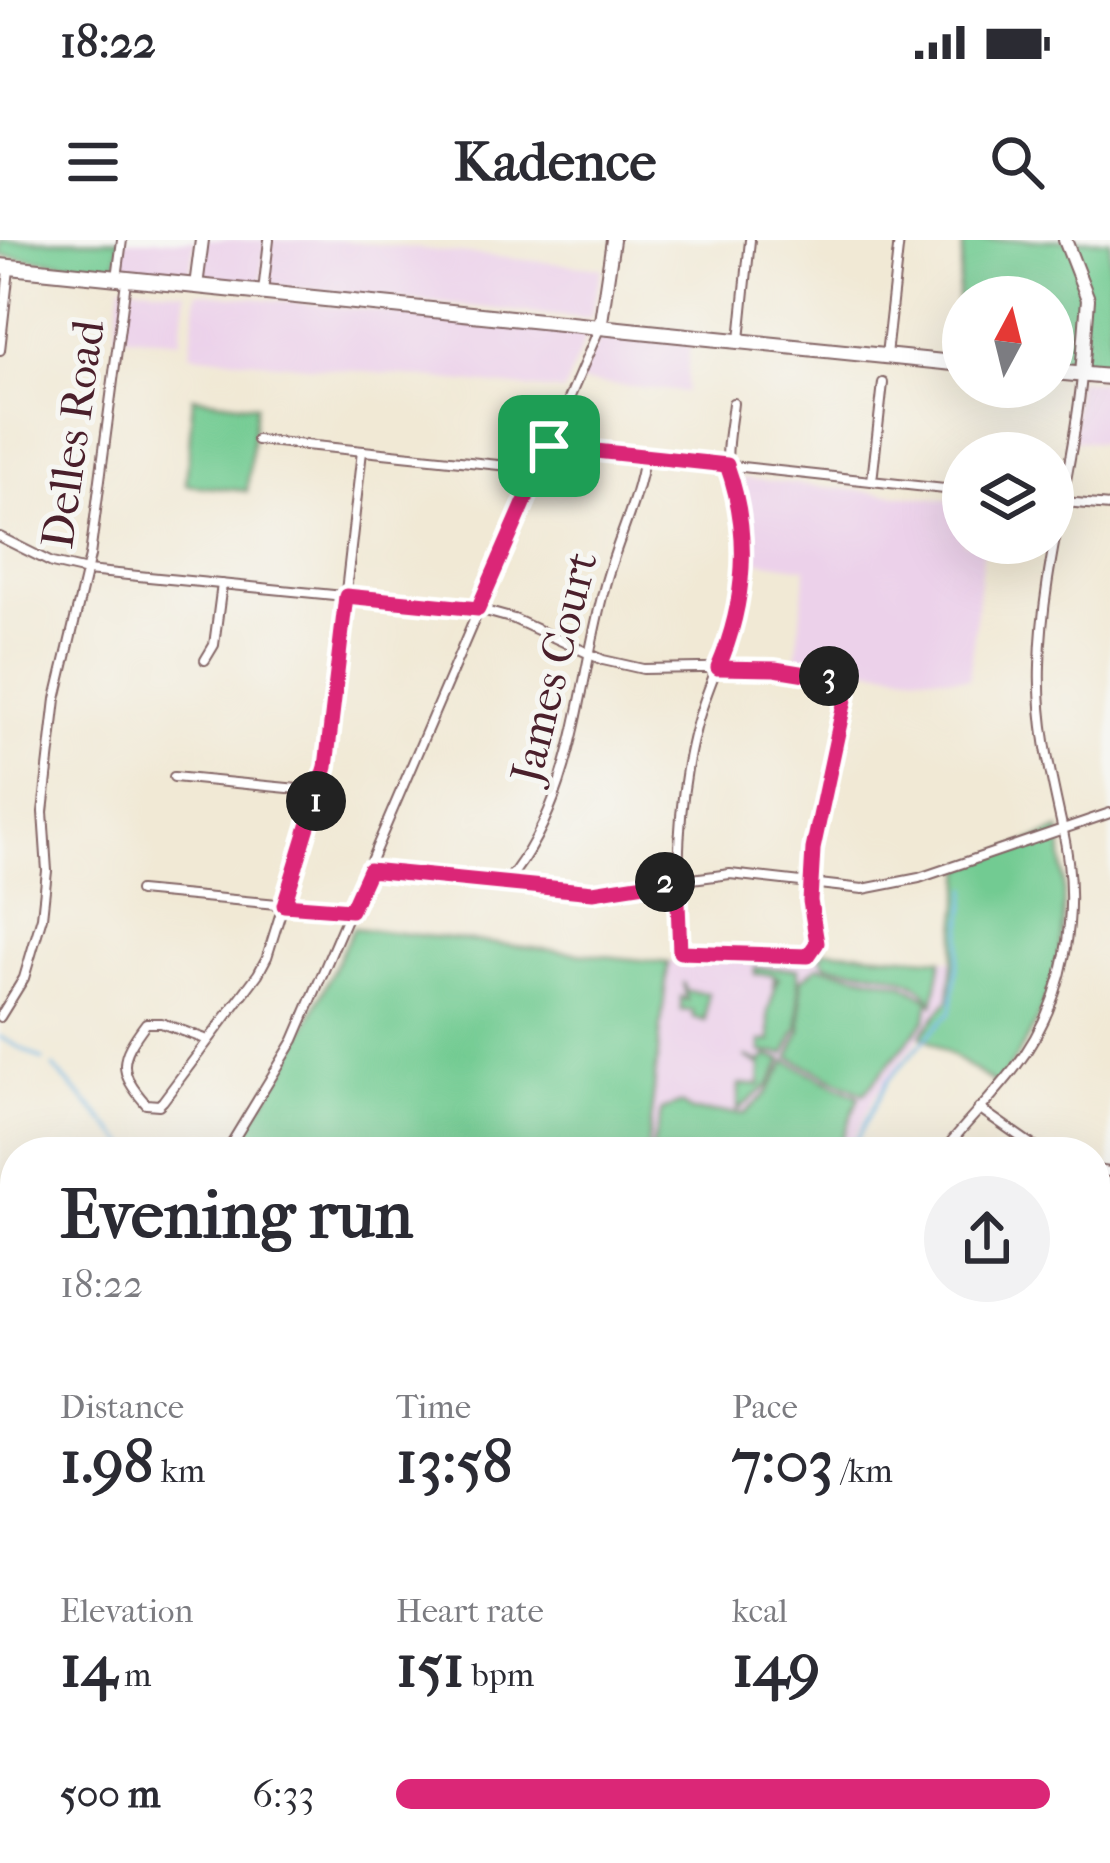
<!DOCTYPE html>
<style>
body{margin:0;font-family:"IM FELL French Canon",serif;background:#f2f2f3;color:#2b2b33;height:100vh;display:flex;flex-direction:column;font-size:45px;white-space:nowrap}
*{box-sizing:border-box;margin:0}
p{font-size:39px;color:#7c7c81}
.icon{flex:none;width:66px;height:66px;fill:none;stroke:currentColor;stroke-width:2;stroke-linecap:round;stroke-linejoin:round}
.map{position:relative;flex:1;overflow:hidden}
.sheet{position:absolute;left:0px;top:897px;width:1110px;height:726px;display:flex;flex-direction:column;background:#fff;border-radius:48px 48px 0 0;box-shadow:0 12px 48px #0002}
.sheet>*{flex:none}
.needle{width:78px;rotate:7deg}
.buttons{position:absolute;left:942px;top:36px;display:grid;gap:24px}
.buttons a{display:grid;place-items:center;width:132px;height:132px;border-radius:50%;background:#fff;box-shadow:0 12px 48px #0002;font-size:60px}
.pin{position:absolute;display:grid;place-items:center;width:102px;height:102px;color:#fff;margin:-51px;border-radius:24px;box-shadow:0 6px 18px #0006}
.km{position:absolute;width:60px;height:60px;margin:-30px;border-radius:50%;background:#222;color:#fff;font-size:33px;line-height:60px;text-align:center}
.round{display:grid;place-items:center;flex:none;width:126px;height:126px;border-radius:63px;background:#f2f2f3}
.overview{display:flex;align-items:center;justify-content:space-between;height:204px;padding:0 60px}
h1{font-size:66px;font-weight:700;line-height:90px}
.figures{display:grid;grid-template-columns:repeat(3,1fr);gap:18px;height:204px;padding:12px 60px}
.figures div{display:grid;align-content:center}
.figures b{font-size:60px;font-weight:700}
.figures small{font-size:33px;font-weight:400}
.figures p{font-size:33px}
ul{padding:0 60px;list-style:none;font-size:39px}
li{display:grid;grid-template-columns:192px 144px 1fr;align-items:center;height:90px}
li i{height:30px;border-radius:15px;background:#db2777}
.status{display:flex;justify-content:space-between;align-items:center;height:84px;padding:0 60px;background:#fff;direction:ltr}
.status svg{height:33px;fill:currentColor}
header{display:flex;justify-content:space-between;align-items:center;height:156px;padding:0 60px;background:#fff;font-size:54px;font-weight:700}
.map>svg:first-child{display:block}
.built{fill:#ecd1ea}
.green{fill:#72cb92;stroke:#5e755e;stroke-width:3}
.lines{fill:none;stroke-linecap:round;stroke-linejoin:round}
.stream{stroke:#6bb4e3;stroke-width:3}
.street-casing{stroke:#846666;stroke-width:12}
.secondary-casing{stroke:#846666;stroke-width:16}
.primary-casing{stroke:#846666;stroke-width:18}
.street{stroke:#fff;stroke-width:8}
.secondary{stroke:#fff;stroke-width:12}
.primary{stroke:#fff;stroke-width:14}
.route-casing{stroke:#fff;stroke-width:24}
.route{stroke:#db2777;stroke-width:15}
.labels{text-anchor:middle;stroke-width:10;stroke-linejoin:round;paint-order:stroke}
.street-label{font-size:45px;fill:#4a1f2b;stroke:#f6f6f2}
</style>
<div class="status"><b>18:22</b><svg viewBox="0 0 49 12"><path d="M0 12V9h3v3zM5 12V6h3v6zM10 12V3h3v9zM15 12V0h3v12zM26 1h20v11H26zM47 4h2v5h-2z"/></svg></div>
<header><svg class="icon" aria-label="menu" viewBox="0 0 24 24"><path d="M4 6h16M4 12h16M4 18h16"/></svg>Kadence<svg class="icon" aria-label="search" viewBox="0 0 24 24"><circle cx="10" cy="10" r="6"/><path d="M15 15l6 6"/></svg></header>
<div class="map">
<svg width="1110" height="1623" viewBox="0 0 1110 1623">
<rect width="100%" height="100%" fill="#f6f6f2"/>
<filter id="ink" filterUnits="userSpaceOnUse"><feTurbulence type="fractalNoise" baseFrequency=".00833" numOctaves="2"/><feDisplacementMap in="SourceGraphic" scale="24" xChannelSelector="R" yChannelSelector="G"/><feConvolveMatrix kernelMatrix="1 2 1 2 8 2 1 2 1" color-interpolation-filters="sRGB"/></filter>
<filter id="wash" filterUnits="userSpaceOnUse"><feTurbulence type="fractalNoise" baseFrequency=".004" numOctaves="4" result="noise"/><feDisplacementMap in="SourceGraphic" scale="48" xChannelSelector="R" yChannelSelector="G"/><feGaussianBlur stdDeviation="2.7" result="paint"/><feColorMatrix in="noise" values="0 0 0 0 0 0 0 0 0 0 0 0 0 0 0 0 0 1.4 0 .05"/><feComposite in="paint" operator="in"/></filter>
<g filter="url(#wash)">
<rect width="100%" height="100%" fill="#f1e9d5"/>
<g class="built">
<polygon points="120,0 195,0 190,35 116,28"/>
<polygon points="204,0 266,0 261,45 200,39"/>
<polygon points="271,0 336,0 602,28 590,79 267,45"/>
<polygon points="121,44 186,52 180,101 115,95"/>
<polygon points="197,52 587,93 564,152 190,114"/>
<polygon points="601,94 690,102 686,152 578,142"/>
<polygon points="1077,140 1110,143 1110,204 1072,200"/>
<polygon points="742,238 963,262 963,303 984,303 969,439 796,421 806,328 753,320"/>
<polygon points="822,710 954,720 949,759 875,855 847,912 647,912 668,723 688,716 815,718"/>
</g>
<g class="green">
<polygon points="0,0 120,0 116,28 0,16"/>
<polygon points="964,0 1110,0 1110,126 1053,121 1053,57 963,57 963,115 951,114"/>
<polygon points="193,157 256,165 247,251 186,245"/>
<path d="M1060 590C1070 694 1061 760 997 845L921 795 949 759 964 628Z"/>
<polygon points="353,688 668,723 647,912 231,912 285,830"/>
<path d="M825 710 942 719 933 766C923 728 857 732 826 724L821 718Z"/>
<polygon points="818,726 902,743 929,759 926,779 864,854 789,817 801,791 801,740"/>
<polygon points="755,728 798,729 799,786 785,814 761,812 761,801 771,801 768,772 779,736 774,744 774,735 755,734"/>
<polygon points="683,742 686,751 708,753 705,781 693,777 693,771 681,770 681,757 687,760"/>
<polygon points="767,816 783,820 769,845 738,870 739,845 760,845 761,826 745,817 761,823"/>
<polygon points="787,821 859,857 836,912 651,912 662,870 680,864 692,871 744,874 767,853"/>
<polygon points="15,1039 15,1608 427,1608 425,1623 0,1623 0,1045"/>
</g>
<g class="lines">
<g class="stream">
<polyline points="0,797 43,820"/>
<polyline points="53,827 134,912"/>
<polyline points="850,912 888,840 951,771 968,648"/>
</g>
</g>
</g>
<g filter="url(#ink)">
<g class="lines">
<g class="street-casing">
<g id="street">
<polyline points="117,38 122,0"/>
<polyline points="263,52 269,0"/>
<polyline points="740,100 750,0"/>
<polyline points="0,110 9,29"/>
<polyline points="886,115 899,0"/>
<polyline points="257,200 538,229"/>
<polyline points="549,206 963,251"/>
<polyline points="872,241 883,143"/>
<polyline points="1053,261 1110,266"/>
<path d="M0 297 52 323 87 331 478 369 514 379 603 420 643 429 756 427 842 437 850 451 817 581 810 642 817 703 808 716 680 712C677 635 676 560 697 484 710 436 735 395 742 345 747 302 735 267 728 227 725 208 731 183 733 163"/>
<polyline points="205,420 214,405 222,344"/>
<polyline points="174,537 319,551"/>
<polyline points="369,630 593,652 730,634 863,649 919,638 1110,573"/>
<path d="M506 643C575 559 577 451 604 349 615 305 638 261 644 217"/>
<polyline points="139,651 351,671"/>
<polyline points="0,777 24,738 42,677 47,631 43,572 56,459 90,316 126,41"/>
<path d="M208 800 161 783H146C119 819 117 831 146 864L159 865 163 861 258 734 267 717 326 527 362 211"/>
<polyline points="979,868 1042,912"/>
<polyline points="226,912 294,800 599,89"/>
<path d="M943 912C965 883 992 858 1014 829 1067 761 1081 670 1062 586 1050 532 1038 481 1040 425 1042 327 1073 233 1082 136"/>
<polyline points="1095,930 1110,932"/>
<polyline points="0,1040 15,1035"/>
<polyline points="1095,1056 1110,1057"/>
<polyline points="1095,1180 1110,1181"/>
<polyline points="1095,1537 1110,1536"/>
<polyline points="967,1608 969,1623"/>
<polyline points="432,1623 434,1608"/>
<polyline points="582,1623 584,1608"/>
<polyline points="688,1623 690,1608"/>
<polyline points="798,1623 800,1608"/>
<polyline points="1075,1623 1075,1608"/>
</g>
</g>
<g class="secondary-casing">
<g id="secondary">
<polyline points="1065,0 1088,59 1082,135"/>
<polyline points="196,46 202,0"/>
<polyline points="600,88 613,0"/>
</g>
</g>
<g class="primary-casing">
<g id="primary">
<polyline points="0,26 963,124"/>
<polyline points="1053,132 1110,137"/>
</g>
</g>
<use href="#street" class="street"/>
<use href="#secondary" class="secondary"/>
<use href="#primary" class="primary"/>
</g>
</g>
<g class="lines" filter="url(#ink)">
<g class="route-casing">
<path id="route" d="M549 206 727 225C751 292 746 363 718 428L775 429 849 441 813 609 810 661 817 703 808 716 680 712 677 639 593 652 369 630 351 670 284 665 326 527 346 356 478 369Z"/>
</g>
<use href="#route" class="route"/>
</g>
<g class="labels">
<g class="street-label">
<text transform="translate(72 194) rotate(-82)" y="16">Delles Road</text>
<text transform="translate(553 427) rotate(-76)" y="16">James Court</text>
</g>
</g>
</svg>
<div class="buttons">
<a><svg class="needle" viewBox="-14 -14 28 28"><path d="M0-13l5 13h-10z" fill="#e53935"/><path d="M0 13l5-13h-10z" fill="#7c7c81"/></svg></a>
<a><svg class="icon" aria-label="layers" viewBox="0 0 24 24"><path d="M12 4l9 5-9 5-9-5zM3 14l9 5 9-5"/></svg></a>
</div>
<div class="pin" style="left:549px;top:206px;background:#1e9e55"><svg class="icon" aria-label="arrive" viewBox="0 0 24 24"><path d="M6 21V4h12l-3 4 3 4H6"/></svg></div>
<b class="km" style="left:316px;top:561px">1</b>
<b class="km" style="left:665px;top:642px">2</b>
<b class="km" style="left:829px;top:436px">3</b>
<section class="sheet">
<div class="overview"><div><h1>Evening run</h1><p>18:22</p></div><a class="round"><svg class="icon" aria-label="share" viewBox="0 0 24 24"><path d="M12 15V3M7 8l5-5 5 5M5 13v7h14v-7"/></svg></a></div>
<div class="figures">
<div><p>Distance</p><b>1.98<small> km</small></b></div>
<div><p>Time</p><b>13:58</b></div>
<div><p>Pace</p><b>7:03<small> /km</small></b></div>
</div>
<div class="figures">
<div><p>Elevation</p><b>14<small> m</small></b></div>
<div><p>Heart rate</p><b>151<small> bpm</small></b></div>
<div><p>kcal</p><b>149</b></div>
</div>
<ul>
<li><b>500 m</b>6:33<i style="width:100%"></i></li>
</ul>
</section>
</div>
